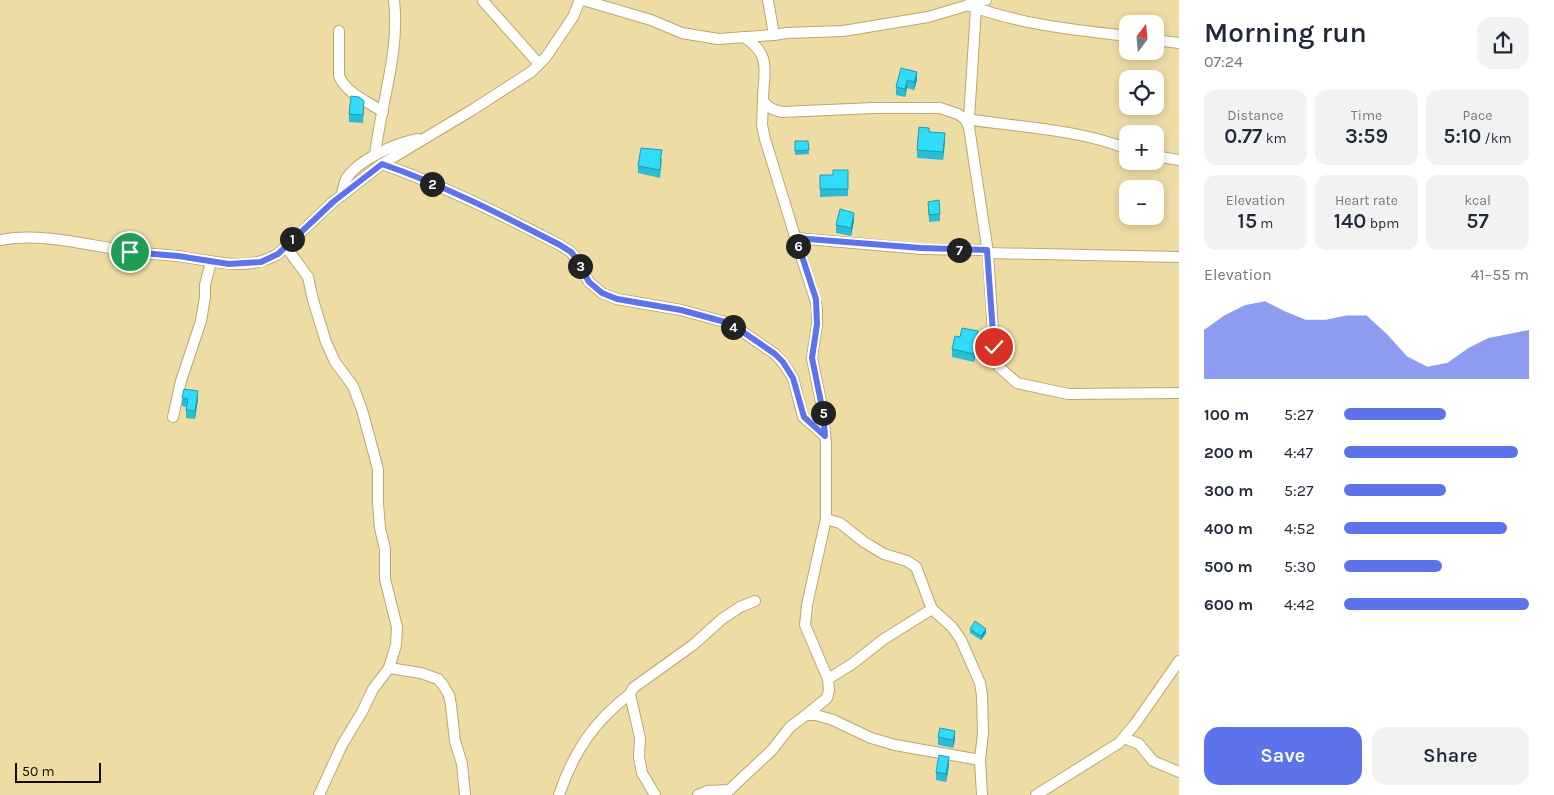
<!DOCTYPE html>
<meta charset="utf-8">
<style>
body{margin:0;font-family:Karla,sans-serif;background:#f2f2f3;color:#1f2937;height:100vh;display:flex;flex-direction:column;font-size:19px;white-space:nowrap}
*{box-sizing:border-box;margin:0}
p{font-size:16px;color:#747a83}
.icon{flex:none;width:28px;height:28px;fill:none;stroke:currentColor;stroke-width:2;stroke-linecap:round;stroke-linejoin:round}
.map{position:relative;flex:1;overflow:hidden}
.sheet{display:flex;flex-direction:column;background:#fff;width:375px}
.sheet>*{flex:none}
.needle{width:32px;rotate:16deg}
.tools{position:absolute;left:1119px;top:15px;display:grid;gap:10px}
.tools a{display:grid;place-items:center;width:45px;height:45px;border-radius:10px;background:#fff;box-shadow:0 2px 8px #0003;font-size:25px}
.scale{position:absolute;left:15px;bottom:12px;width:86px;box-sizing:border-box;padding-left:5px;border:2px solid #130d00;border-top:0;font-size:14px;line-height:18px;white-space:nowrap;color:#130d00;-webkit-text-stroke:4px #eedca5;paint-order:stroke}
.pin{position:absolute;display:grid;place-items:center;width:42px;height:42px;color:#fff;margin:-21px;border:2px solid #fff;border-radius:50%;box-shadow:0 1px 5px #0007}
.km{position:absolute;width:25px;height:25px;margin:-12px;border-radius:50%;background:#222;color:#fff;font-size:14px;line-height:25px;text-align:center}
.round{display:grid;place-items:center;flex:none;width:52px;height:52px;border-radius:15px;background:#f2f2f3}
.headline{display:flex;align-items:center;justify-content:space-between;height:85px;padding:0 25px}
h1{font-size:28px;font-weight:600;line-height:38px}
.metrics{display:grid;grid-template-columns:repeat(3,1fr);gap:8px;height:85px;padding:5px 25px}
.metrics div{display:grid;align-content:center;border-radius:12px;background:#f2f2f3;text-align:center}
.metrics b{font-size:21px;font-weight:600}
.metrics small{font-size:14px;font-weight:400}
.metrics p{font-size:14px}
.chart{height:140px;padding:10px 25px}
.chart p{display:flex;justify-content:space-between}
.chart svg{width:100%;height:90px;margin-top:5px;fill:#5d73ea;opacity:.7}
.cta{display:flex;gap:10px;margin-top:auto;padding:10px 25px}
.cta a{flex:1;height:58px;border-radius:15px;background:#5d73ea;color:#fff;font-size:20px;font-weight:600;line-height:58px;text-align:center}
.cta a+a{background:#f2f2f3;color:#1f2937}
ul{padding:0 25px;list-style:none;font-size:16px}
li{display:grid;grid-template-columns:80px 60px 1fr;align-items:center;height:38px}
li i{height:12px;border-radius:6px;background:#5d73ea}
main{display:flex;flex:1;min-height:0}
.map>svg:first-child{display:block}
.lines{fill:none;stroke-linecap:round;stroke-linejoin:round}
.minor-casing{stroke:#baa873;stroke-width:12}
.minor{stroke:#fff;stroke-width:10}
.wall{fill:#29bdd5}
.shaded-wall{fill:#229aae}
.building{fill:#30dcf8;stroke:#229aae}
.route-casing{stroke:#fff;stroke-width:10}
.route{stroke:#5d73ea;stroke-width:6}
</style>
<main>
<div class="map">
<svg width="1179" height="795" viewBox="0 0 1179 795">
<rect width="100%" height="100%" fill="#eedca5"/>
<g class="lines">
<g class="minor-casing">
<g id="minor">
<polyline points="583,0 651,20 682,33 718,39 774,35 787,33 843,31 928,17 986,0"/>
<polyline points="768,0 774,35"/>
<polyline points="483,1 539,64"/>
<path d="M968 5C1018 24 1074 30 1128 36"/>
<path d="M339 31V76C347 94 367 101 383 112"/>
<path d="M744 37C773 56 763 71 763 101 769 108 773 110 782 112L874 108H940L958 114 965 119 969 127 988 253 994 347 999 367 1017 383 1068 394 1179 393"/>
<polyline points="1155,40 1179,43"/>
<polyline points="763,101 762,125 765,139 801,256 815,299 817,309 817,324 812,358 823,412 826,444 826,519 807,605 805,625 828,679 829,690 827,698 806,715"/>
<path d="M965 119C1019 127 1077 129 1128 149"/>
<polyline points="969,119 976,8"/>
<path d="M375 155C381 103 400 53 394 0"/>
<polyline points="1155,156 1179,160"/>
<path d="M382 164C442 185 503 215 560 245L571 252 576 259 589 282 602 293 617 299 681 310 725 322 743 332 775 354 783 363 793 378 803 417 825 436"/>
<path d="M342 194C343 189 344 184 346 179 358 160 396 143 418 139"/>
<polyline points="796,238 921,249 987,250"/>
<path d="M0 240C42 232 86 245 128 251 144 254 161 254 177 256 212 260 245 273 278 254L333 202 382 164 472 110 531 72 546 57 573 17 580 0"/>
<polyline points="286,247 308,277 313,300 326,342 335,362 353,386 362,410 378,469 378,503 380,528 385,549 385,579 397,627 396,645 389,668 373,689 362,712 342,745 319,795"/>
<polyline points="988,253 1179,257"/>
<polyline points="173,417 181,381 201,321 205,297 205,285 211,262"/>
<polyline points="826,519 840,523 864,542 884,554 907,561 916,567 932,609 952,627 961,640 980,683 982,695 983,733 980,760 982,795"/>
<polyline points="389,668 421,673 438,679 443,685 449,695 451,705 455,741 462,764 465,795"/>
<polyline points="828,679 852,664 884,639 932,609"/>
<polyline points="1124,738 1139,744 1153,761 1179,772"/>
<path d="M559 795C573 753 594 721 630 694"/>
<polyline points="655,795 642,773 639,757 640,738 630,694 633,688 693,645 722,619 740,607 755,601"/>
<polyline points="698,795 707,791 729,790"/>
<polyline points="724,795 772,750 790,727 806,715 816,715 833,720 871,738 895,745 980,760"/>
<polyline points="1036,795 1119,743 1135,724 1179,661"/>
</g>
</g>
<use href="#minor" class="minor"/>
</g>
<g class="wall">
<polygon points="901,68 917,80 914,90 907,88 905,97 896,95 896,87"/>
<polygon points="364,109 363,123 349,122 349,114"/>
<polygon points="929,132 945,141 943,160 917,158 917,150"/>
<polygon points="795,141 808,141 809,154 795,155"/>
<polygon points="662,158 661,169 660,178 638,173 638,166"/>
<polygon points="848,170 848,196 820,197 820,175 833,175"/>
<polygon points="928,202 940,214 940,221 929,222"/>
<polygon points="854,221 851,236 836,233 836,225"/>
<polygon points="960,337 978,339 974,362 952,357 952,349"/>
<polygon points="182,398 198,399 195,419 186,418 186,407 182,406"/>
<polygon points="970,629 986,633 981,640 970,633"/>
<polygon points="938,737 955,739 953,748 938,745"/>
<polygon points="949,765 946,782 936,780 936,772"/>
</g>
<g class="shaded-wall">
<polygon points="917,72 917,80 914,90 914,82"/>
<polygon points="907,80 907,88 905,97 905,89"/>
<polygon points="945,133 945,141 943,160 943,152"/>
<polygon points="854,213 854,221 851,236 851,228"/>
<polygon points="978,331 978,339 974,362 974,354"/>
<polygon points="198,391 198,399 195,419 195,411"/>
<polygon points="986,629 986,633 981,640 981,636"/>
<polygon points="955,731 955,739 953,748 953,740"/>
<polygon points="949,757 949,765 946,782 946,774"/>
</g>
<g class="building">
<polygon points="901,68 917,72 914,82 907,80 905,89 896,87"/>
<polygon points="351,96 359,97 364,101 363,115 349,114"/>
<polygon points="919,127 929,128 929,132 945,133 943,152 917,150"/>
<polygon points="795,141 808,141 809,150 795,151"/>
<polygon points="641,148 662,150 660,161 661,161 660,170 638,166"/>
<polygon points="833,170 848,170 848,189 820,189 820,175 833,175"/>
<polygon points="939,200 940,214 929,215 928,202"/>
<polygon points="840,209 854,213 851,228 836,225"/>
<polygon points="962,328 978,331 974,354 952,349 955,336 960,337"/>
<polygon points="184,389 198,391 195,411 186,410 188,399 182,398"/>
<polygon points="975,621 986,629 981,636 970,629"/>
<polygon points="940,728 955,731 953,740 938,737"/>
<polygon points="939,755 949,757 946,774 936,772"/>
</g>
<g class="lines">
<g class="route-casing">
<path id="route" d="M130 252 178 256 229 264 261 262 278 254 333 202 382 164C443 185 502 215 560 245L571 252 576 258 589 282 602 293 617 299 681 310 725 322 743 332 775 354 783 362 793 378 804 417 825 436 823 412 812 358 817 324 816 299 796 238 921 248 987 250 994 347"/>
</g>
<use href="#route" class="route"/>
</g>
</svg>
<div class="tools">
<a><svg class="needle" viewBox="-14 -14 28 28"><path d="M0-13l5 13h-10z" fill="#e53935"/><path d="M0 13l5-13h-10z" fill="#747a83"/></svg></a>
<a><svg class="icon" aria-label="locate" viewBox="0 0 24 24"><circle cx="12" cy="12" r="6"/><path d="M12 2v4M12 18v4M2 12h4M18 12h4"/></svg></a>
<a>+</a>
<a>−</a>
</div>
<div class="scale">50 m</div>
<div class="pin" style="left:130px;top:252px;background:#1e9e55"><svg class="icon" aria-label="arrive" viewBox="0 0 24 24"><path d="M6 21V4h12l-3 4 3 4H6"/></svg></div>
<div class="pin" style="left:994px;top:347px;background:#d93025"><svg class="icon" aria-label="check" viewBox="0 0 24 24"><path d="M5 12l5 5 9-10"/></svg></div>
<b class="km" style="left:292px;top:239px">1</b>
<b class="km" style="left:432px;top:184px">2</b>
<b class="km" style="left:580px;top:266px">3</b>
<b class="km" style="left:733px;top:327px">4</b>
<b class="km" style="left:823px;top:413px">5</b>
<b class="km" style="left:798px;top:246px">6</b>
<b class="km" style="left:959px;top:250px">7</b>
</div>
<section class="sheet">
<div class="headline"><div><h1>Morning run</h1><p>07:24</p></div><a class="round"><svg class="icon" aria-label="share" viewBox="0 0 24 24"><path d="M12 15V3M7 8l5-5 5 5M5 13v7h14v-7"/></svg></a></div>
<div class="metrics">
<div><p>Distance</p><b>0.77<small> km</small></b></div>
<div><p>Time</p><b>3:59</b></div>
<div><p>Pace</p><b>5:10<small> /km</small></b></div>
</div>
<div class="metrics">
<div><p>Elevation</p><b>15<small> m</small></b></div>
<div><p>Heart rate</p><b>140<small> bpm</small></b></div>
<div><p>kcal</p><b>57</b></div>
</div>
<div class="chart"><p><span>Elevation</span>41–55 m</p>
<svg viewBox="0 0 160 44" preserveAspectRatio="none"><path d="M0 44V20L10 13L20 8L30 6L40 11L50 15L60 15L70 13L80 13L90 22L100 33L110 38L120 36L130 29L140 24L150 22L160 20V44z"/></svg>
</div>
<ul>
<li><b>100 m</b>5:27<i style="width:55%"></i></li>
<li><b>200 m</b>4:47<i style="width:94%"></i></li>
<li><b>300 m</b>5:27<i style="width:55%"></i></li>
<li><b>400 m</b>4:52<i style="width:88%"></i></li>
<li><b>500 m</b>5:30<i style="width:53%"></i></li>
<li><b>600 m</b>4:42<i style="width:100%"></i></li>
</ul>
<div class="cta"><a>Save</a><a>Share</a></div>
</section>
</main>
